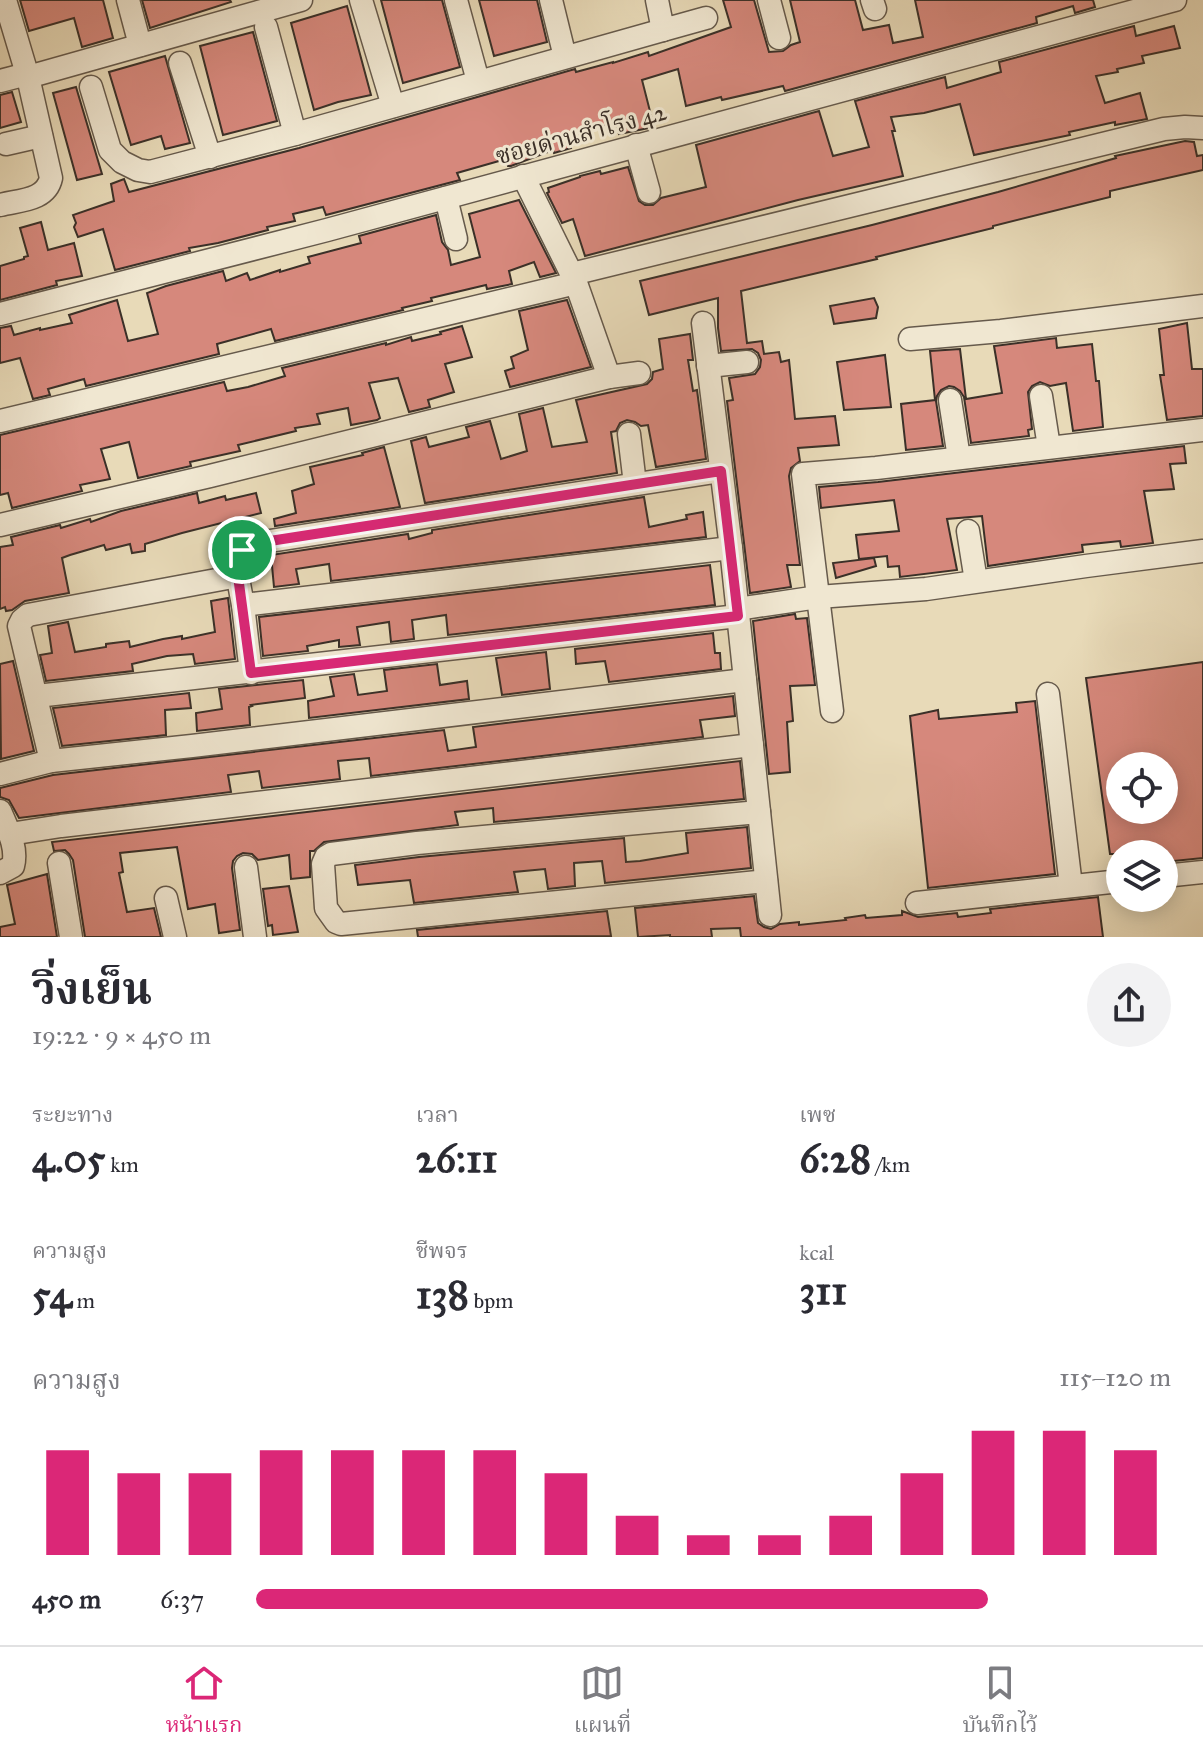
<!DOCTYPE html>
<html lang="th">
<meta charset="utf-8">
<style>
body{margin:0;font-family:"IM FELL Great Primer","Noto Serif Thai",serif;background:#f2f2f3;color:#2b2b33;height:100vh;display:flex;flex-direction:column;font-size:30px;white-space:nowrap}
*{box-sizing:border-box;margin:0}
p{font-size:26px;color:#7c7c81}
.icon{flex:none;width:44px;height:44px;fill:none;stroke:currentColor;stroke-width:2;stroke-linecap:round;stroke-linejoin:round}
.map{position:relative;height:937px;overflow:hidden}
.details{display:flex;flex-direction:column;background:#fff;flex:1}
.details>*{flex:none}
.buttons{position:absolute;left:1106px;top:752px;display:grid;gap:16px}
.buttons a{display:grid;place-items:center;width:72px;height:72px;border-radius:50%;background:#fff;box-shadow:0 4px 20px #0003;font-size:40px}
.pin{position:absolute;display:grid;place-items:center;width:68px;height:68px;color:#fff;margin:-34px;border:4px solid #fff;border-radius:50%;box-shadow:0 2px 8px #0007}
.round{display:grid;place-items:center;flex:none;width:84px;height:84px;border-radius:42px;background:#f2f2f3}
.overview{display:flex;align-items:center;justify-content:space-between;height:136px;padding:0 32px}
h1{font-size:44px;font-weight:700;line-height:60px}
.metrics{display:grid;grid-template-columns:repeat(3,1fr);gap:12px;height:136px;padding:8px 32px}
.metrics div{display:grid;align-content:center}
.metrics b{font-size:40px;font-weight:700}
.metrics small{font-size:22px;font-weight:400}
.metrics p{font-size:22px}
.chart{height:224px;padding:16px 32px}
.chart p{display:flex;justify-content:space-between}
.chart svg{width:100%;height:144px;margin-top:8px;stroke:#db2777;stroke-width:6}
ul{padding:0 32px;list-style:none;font-size:26px}
li{display:grid;grid-template-columns:128px 96px 1fr;align-items:center;height:60px}
li i{height:20px;border-radius:10px;background:#db2777}
.tab-bar{display:flex;justify-content:space-around;align-items:center;height:112px;border-top:2px solid #e1e1e2;background:#fff;font-size:22px;color:#7c7c81}
.tab-bar a{display:grid;justify-items:center;gap:4px}
.tab-bar .current{color:#db2777}
.map>svg:first-child{display:block}
.building{fill:#d6887c;stroke:#3b3028;stroke-width:2;fill-rule:evenodd}
.lines{fill:none;stroke-linecap:round;stroke-linejoin:round}
.minor-casing{stroke:#665a4c;stroke-width:25}
.minor{stroke:#f0e7d1;stroke-width:22}
.route-casing{stroke:#fff;stroke-width:16}
.route{stroke:#db2777;stroke-width:10}
.labels{text-anchor:middle;stroke-width:6;stroke-linejoin:round;paint-order:stroke}
.street-label{font-size:24px;fill:#3b3028;stroke:#f0e7d1}
</style>
<div class="map">
<svg width="1203" height="937" viewBox="0 0 1203 937">
<rect width="100%" height="100%" fill="#e8dab8"/>
<filter id="stains"><feTurbulence type="fractalNoise" baseFrequency=".0025" numOctaves="4"/><feColorMatrix values="0 0 0 0 .2 0 0 0 0 .09 0 0 0 0 .02 0 0 0 .5 -.17"/></filter>
<radialGradient id="worn" r=".72"><stop offset=".6" stop-color="#630" stop-opacity="0"/><stop offset="1" stop-color="#630" stop-opacity=".3"/></radialGradient>
<g class="building">
<polygon points="20,0 103,0 113,38 82,47 74,18 29,31"/>
<polygon points="142,0 230,0 231,2 150,28"/>
<polygon points="381,0 442,0 460,67 403,83"/>
<polygon points="479,0 537,0 547,42 494,56"/>
<polygon points="723,0 754,0 769,52 783,51 791,45 800,42 790,0 855,0 863,30 889,25 893,43 923,37 915,0 1093,0 1095,7 1075,13 1073,6 1036,17 1037,23 785,91 783,86 722,100 721,97 686,106 678,69 642,80 654,127 619,134 616,123 568,136 571,148 554,153 553,150 511,166 508,166 506,159 457,173 460,180 326,215 323,207 293,214 295,221 267,227 268,230 218,243 189,248 190,251 115,270 103,229 78,237 74,227 76,223 73,215 114,201 111,184 124,179 129,192 299,148 575,69 576,72 613,62 613,63 648,52 649,56 731,27"/>
<polygon points="347,6 371,95 338,102 314,110 291,23"/>
<polygon points="1134,26 1136,36 1174,26 1180,48 1142,56 1144,63 1117,69 1118,72 1096,76 1105,103 1140,93 1147,119 1115,125 1115,122 1069,132 1070,135 974,155 960,104 924,113 891,117 895,131 892,131 903,176 798,200 585,256 573,219 562,223 547,193 549,192 548,188 580,177 580,176 600,171 601,174 628,167 639,201 645,205 653,205 661,198 706,187 696,145 819,111 833,156 869,147 855,101 945,77 947,88 1001,72 999,62"/>
<polygon points="253,32 277,121 223,135 200,46"/>
<polygon points="165,56 190,143 165,149 161,136 131,145 109,72"/>
<polygon points="76,87 102,174 77,180 53,93"/>
<polygon points="12,92 21,122 0,128 0,95"/>
<polygon points="1185,141 1194,142 1197,156 1203,155 1203,170 1110,191 1110,197 993,226 993,228 876,257 877,259 741,291 747,343 762,341 764,354 779,352 781,362 789,360 795,419 835,416 839,445 798,448 800,461 791,468 789,476 800,565 787,565 791,587 750,593 727,401 733,400 729,378 755,374 760,367 761,360 758,353 752,349 721,351 718,328 718,298 649,315 640,281 872,225 998,192 1116,158 1115,156"/>
<polygon points="519,200 556,273 540,277 534,262 509,271 512,284 487,289 486,285 431,298 432,301 402,308 403,310 275,341 271,329 217,344 219,354 86,386 84,379 48,389 50,395 33,399 20,358 0,363 0,328 11,326 14,335 40,328 40,330 72,323 69,315 117,300 128,341 158,334 147,293 166,286 223,271 226,281 247,273 250,280 280,270 280,272 310,263 308,257 361,243 359,236 436,215 442,242 448,250 451,265 480,257 469,214"/>
<polygon points="41,222 48,250 74,243 82,276 56,281 57,285 0,300 0,266 24,259 24,257 28,256 20,228"/>
<polygon points="874,298 878,307 876,318 834,324 830,306"/>
<polygon points="567,300 591,367 510,387 505,371 514,368 511,357 528,350 519,311"/>
<polygon points="1187,323 1192,369 1203,369 1203,416 1167,420 1160,375 1164,375 1159,329"/>
<polygon points="462,326 472,357 445,364 454,392 428,400 430,407 409,412 398,378 369,383 380,418 377,420 351,425 348,408 317,414 320,424 295,428 296,431 238,445 240,451 190,462 191,466 138,478 129,442 101,449 110,479 80,485 82,491 12,508 8,493 0,495 0,435 224,382 227,391 248,387 285,376 282,368 386,343 386,345 411,337 412,341 441,334 440,332"/>
<polygon points="690,334 693,360 688,360 693,391 697,390 706,459 656,467 648,425 641,426 635,422 627,420 620,423 616,431 611,432 617,473 425,503 411,441 426,437 429,447 469,437 466,427 490,421 501,459 527,451 519,414 543,408 552,447 587,442 576,400 647,384 652,379 653,372 663,369 659,339"/>
<polygon points="1056,338 1057,348 1092,344 1096,381 1099,381 1103,427 1073,431 1066,383 1050,386 1040,382 1032,386 1028,392 1032,429 1028,430 1029,436 971,443 964,397 960,391 954,387 949,386 941,390 937,396 936,401 943,446 906,450 901,404 935,400 930,351 960,349 966,399 1002,393 994,346"/>
<polygon points="885,355 891,407 844,410 837,362"/>
<polygon points="1184,446 1186,463 1170,464 1174,489 1144,491 1153,543 1121,547 1120,541 1082,545 1083,552 988,566 982,516 947,519 957,570 900,577 899,566 888,567 887,556 859,559 856,535 899,531 894,500 821,508 819,487 878,482"/>
<polygon points="384,447 400,507 275,526 274,519 296,513 292,491 314,484 310,467 363,455 362,453"/>
<polygon points="197,493 199,503 225,496 226,500 256,493 261,513 182,533 145,544 145,551 132,553 130,544 106,550 104,545 70,555 62,558 69,593 25,601 12,610 6,611 5,607 0,609 0,547 13,545 11,537 60,525 61,528 90,519 91,522 121,511"/>
<polygon points="644,497 649,527 687,519 686,515 703,512 706,537 331,581 329,564 296,569 299,584 274,587 271,555 408,534 409,539 432,533 432,530"/>
<polygon points="874,558 876,566 836,578 833,563"/>
<polygon points="710,565 715,605 448,635 446,615 412,620 414,639 391,642 389,622 357,627 360,645 339,647 339,640 307,646 308,651 263,656 259,617"/>
<polygon points="228,598 235,659 195,664 193,654 167,656 132,664 133,671 46,681 40,655 52,653 48,626 68,622 75,652 106,647 106,644 129,641 130,647 163,639 182,636 182,639 215,632 211,601"/>
<polygon points="795,614 796,619 807,618 815,685 790,686 793,721 787,722 790,772 769,774 753,621"/>
<polygon points="713,633 715,653 720,653 721,669 609,682 605,661 576,664 575,649"/>
<polygon points="546,652 550,689 502,695 496,658"/>
<polygon points="13,661 34,751 1,759 0,664"/>
<path d="M1203 662V858L1164 862V854H1110L1086 678ZM1120 766H1164V810H1120Z"/>
<polygon points="437,664 440,685 467,681 469,699 309,718 308,701 334,696 330,677 354,674 358,695 387,691 384,670"/>
<polygon points="303,680 305,698 251,705 252,706 249,707 250,725 197,731 196,713 222,709 219,689"/>
<polygon points="189,693 191,708 165,710 166,735 62,746 53,708"/>
<polygon points="733,696 735,716 700,720 703,737 371,776 369,758 338,761 340,779 262,788 259,771 228,775 231,792 19,818 9,800 0,797 0,788 53,775 444,730 448,751 476,747 473,727"/>
<polygon points="1035,701 1055,874 928,888 910,716 938,710 939,719 1017,712 1016,703"/>
<polygon points="740,761 744,799 494,822 493,808 455,812 458,825 324,842 314,851 310,851 310,877 291,879 289,855 258,860 252,854 243,853 237,856 233,861 232,868 240,930 219,933 215,904 188,909 177,847 120,853 123,872 119,873 127,912 154,908 161,937 85,937 73,860 69,854 65,850 54,851 52,842"/>
<polygon points="747,827 751,868 605,883 602,861 574,863 575,886 548,889 545,869 514,872 518,892 414,903 410,880 358,885 355,865 419,857 624,838 626,862 640,861 688,853 686,833"/>
<polygon points="47,874 57,937 0,937 0,927 15,924 7,885"/>
<polygon points="289,886 298,932 273,935 272,925 268,926 263,889"/>
<polygon points="754,896 758,923 764,927 771,929 780,924 799,922 799,925 846,920 845,918 865,915 866,918 902,915 902,911 918,917 957,913 958,917 991,913 990,909 1098,897 1103,937 741,937 740,928 711,929 712,937 670,937 670,935 638,937 635,908"/>
<polygon points="607,911 611,936 418,937 417,930"/>
</g>
<g class="lines">
<g class="minor-casing">
<g id="minor">
<polyline points="128,0 140,45"/>
<polyline points="361,0 393,106"/>
<polyline points="456,0 478,81"/>
<polyline points="551,0 565,57"/>
<polyline points="657,0 663,30 706,18"/>
<polyline points="769,0 779,38"/>
<polyline points="872,0 875,9"/>
<polyline points="266,27 295,134"/>
<polyline points="180,63 210,157"/>
<polyline points="28,77 301,0"/>
<polyline points="0,81 27,74"/>
<polyline points="91,87 110,150 122,162 138,170 150,172 295,134 663,30"/>
<polyline points="6,144 41,136"/>
<polyline points="636,145 649,192"/>
<polyline points="523,176 576,283 609,377"/>
<polyline points="446,198 456,239"/>
<path d="M0 205C19 200 46 201 51 178L28 77 5 0"/>
<polyline points="572,274 1164,129 1185,127 1203,128"/>
<polyline points="0,314 327,230 1175,0"/>
<polyline points="703,323 731,548 770,915"/>
<polyline points="910,339 1001,331 1203,306"/>
<polyline points="708,366 747,362"/>
<polyline points="1041,396 1049,447"/>
<polyline points="950,400 959,458"/>
<polyline points="0,421 576,283"/>
<polyline points="629,434 635,484"/>
<path d="M721 471 257 543C228 553 239 580 243 605L731 548"/>
<polyline points="0,525 210,476 609,377 639,373"/>
<polyline points="968,531 976,581"/>
<polyline points="243,605 251,673"/>
<polyline points="737,609 818,597 926,589 1086,566 1203,551"/>
<polyline points="1048,694 1071,886"/>
<polyline points="37,696 738,616"/>
<polyline points="832,711 803,474 876,468 1203,430"/>
<polyline points="51,761 19,626 22,620 28,615 238,576"/>
<polyline points="0,774 51,761 192,746 745,680"/>
<path d="M0 811C7 828 18 847 13 866L0 873"/>
<polyline points="759,812 417,843 331,854 326,857 323,864 326,908 336,922 341,924 766,881"/>
<polyline points="10,834 61,826 752,745"/>
<polyline points="59,863 71,937"/>
<polyline points="246,867 255,937"/>
<polyline points="1164,876 1203,872"/>
<polyline points="166,898 175,937"/>
<polyline points="917,903 1120,881"/>
</g>
</g>
<use href="#minor" class="minor"/>
</g>
<g class="lines">
<g class="route-casing">
<polygon id="route" points="721,471 738,616 251,673 238,576 239,556 242,550 257,543"/>
</g>
<use href="#route" class="route"/>
</g>
<g class="labels">
<g class="street-label">
<text transform="translate(581 134) rotate(-15)" y="8">ซอยด่านสำโรง 42</text>
</g>
</g>
<rect width="100%" height="100%" filter="url(#stains)"/>
<rect width="100%" height="100%" fill="url(#worn)"/>
</svg>
<div class="buttons">
<a><svg class="icon" aria-label="locate" viewBox="0 0 24 24"><circle cx="12" cy="12" r="6"/><path d="M12 2v4M12 18v4M2 12h4M18 12h4"/></svg></a>
<a><svg class="icon" aria-label="layers" viewBox="0 0 24 24"><path d="M12 4l9 5-9 5-9-5zM3 14l9 5 9-5"/></svg></a>
</div>
<div class="pin" style="left:242px;top:550px;background:#1e9e55"><svg class="icon" aria-label="arrive" viewBox="0 0 24 24"><path d="M6 21V4h12l-3 4 3 4H6"/></svg></div>
</div>
<section class="details">
<div class="overview"><div><h1>วิ่งเย็น</h1><p>19:22 · 9 × 450 m</p></div><a class="round"><svg class="icon" aria-label="share" viewBox="0 0 24 24"><path d="M12 15V3M7 8l5-5 5 5M5 13v7h14v-7"/></svg></a></div>
<div class="metrics">
<div><p>ระยะทาง</p><b>4.05<small> km</small></b></div>
<div><p>เวลา</p><b>26:11</b></div>
<div><p>เพซ</p><b>6:28<small> /km</small></b></div>
</div>
<div class="metrics">
<div><p>ความสูง</p><b>54<small> m</small></b></div>
<div><p>ชีพจร</p><b>138<small> bpm</small></b></div>
<div><p>kcal</p><b>311</b></div>
</div>
<div class="chart"><p><span>ความสูง</span>115–120 m</p>
<svg viewBox="0 0 160 44" preserveAspectRatio="none"><path d="M5 44V12M15 44V19M25 44V19M35 44V12M45 44V12M55 44V12M65 44V12M75 44V19M85 44V32M95 44V38M105 44V38M115 44V32M125 44V19M135 44V6M145 44V6M155 44V12"/></svg>
</div>
<ul>
<li><b>450 m</b>6:37<i style="width:80%"></i></li>
</ul>
</section>
<nav class="tab-bar">
<a class="current"><svg class="icon" aria-label="home" viewBox="0 0 24 24"><path d="M3 11l9-7 9 7M6 9v11h12V9"/></svg>หน้าแรก</a>
<a><svg class="icon" aria-label="map" viewBox="0 0 24 24"><path d="M3 6l6-2 6 2 6-2v14l-6 2-6-2-6 2zM9 4v14M15 6v14"/></svg>แผนที่</a>
<a><svg class="icon" aria-label="saved" viewBox="0 0 24 24"><path d="M7 4h10v16l-5-4-5 4z"/></svg>บันทึกไว้</a>
</nav>
